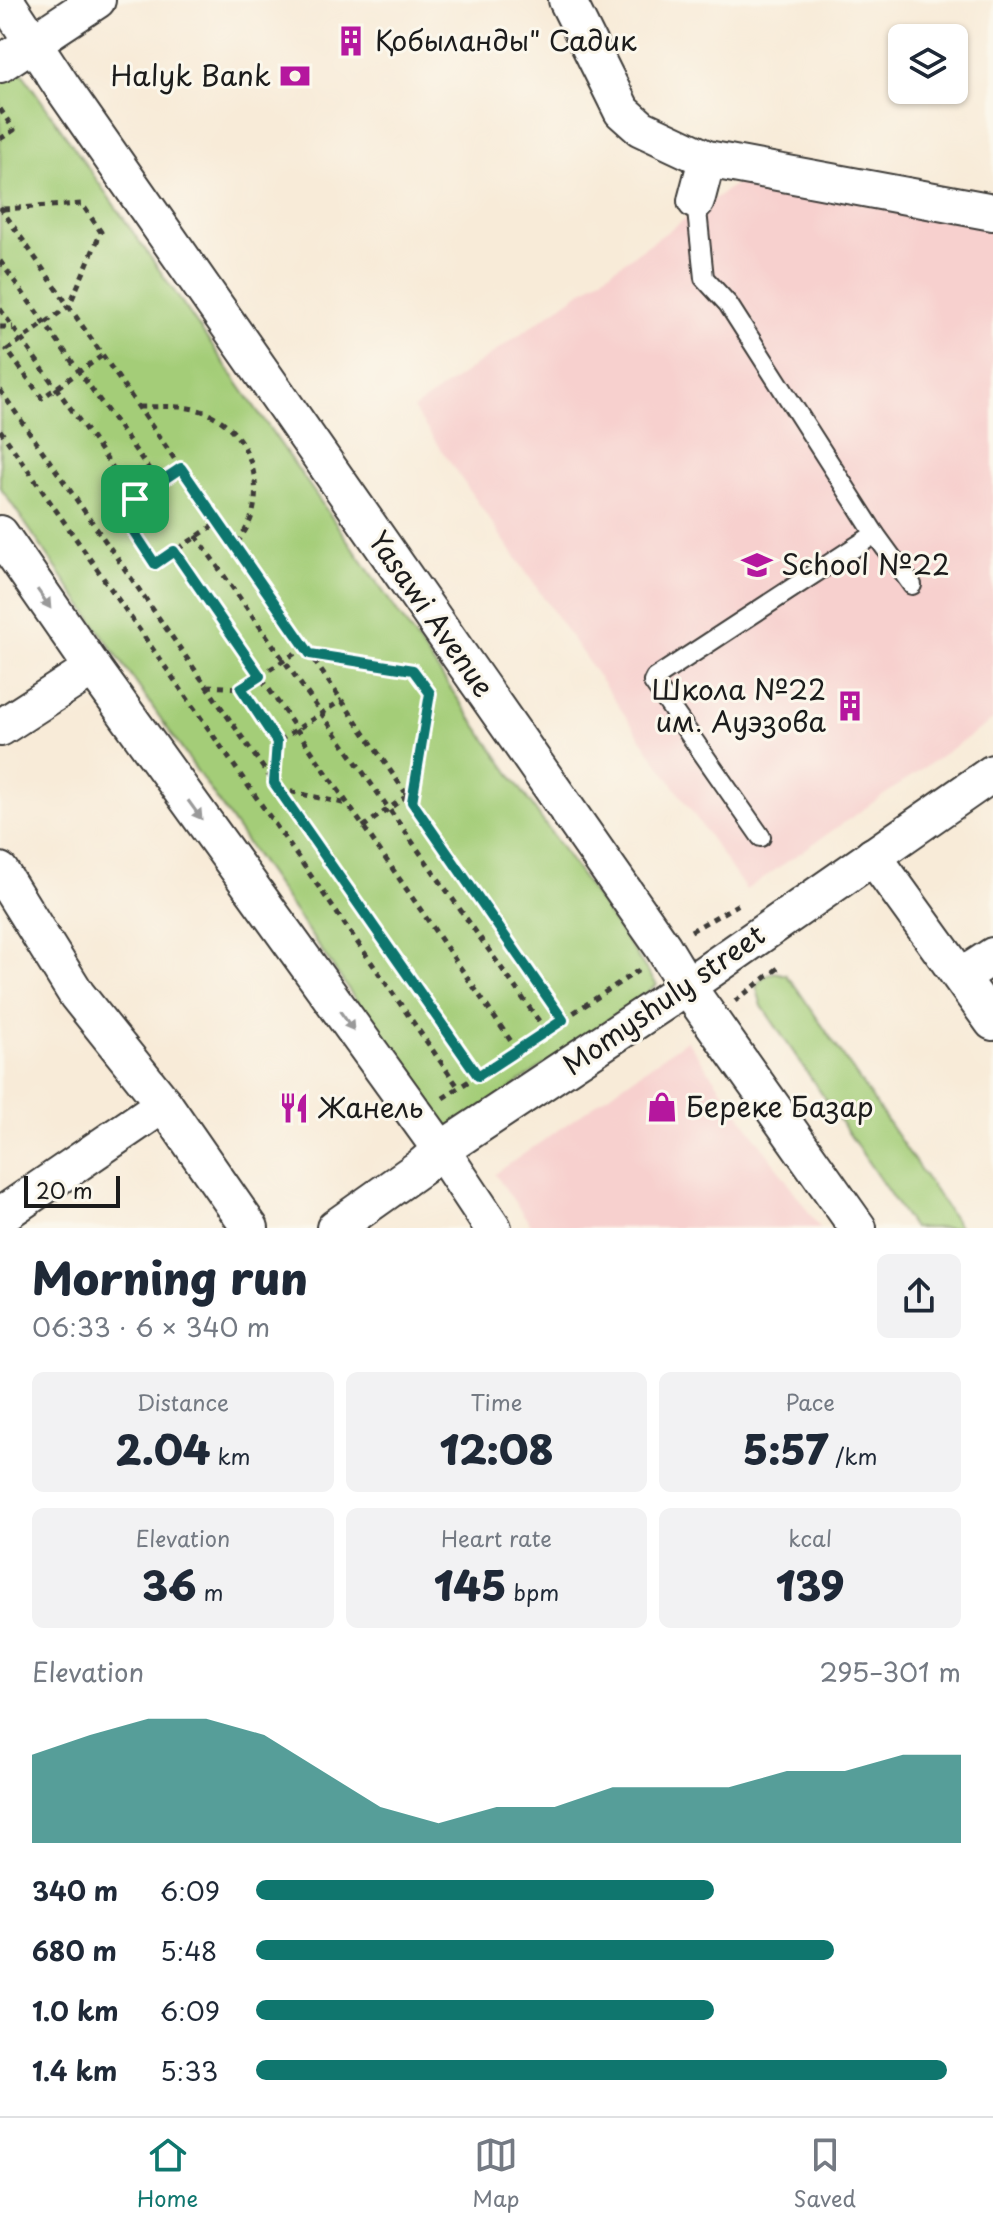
<!DOCTYPE html>
<meta charset="utf-8">
<style>
body{margin:0;font-family:"Playpen Sans",sans-serif;background:#f2f2f3;color:#1f2937;height:100vh;display:flex;flex-direction:column;font-size:30px;white-space:nowrap}
*{box-sizing:border-box;margin:0}
p{font-size:26px;color:#747a83}
.icon{flex:none;width:44px;height:44px;fill:none;stroke:currentColor;stroke-width:2;stroke-linecap:round;stroke-linejoin:round}
.map{position:relative;height:1228px;overflow:hidden}
.drawer{display:flex;flex-direction:column;background:#fff;flex:1}
.drawer>*{flex:none}
.tools{position:absolute;left:888px;top:24px;display:grid;gap:16px}
.tools a{display:grid;place-items:center;width:80px;height:80px;border-radius:12px;background:#fff;box-shadow:0 2px 6px #0004;font-size:40px}
.scale{position:absolute;left:24px;bottom:20px;width:96px;box-sizing:border-box;padding-left:8px;border:4px solid #1c1c1c;border-top:0;font-size:22px;line-height:28px;white-space:nowrap;color:#1c1c1c;-webkit-text-stroke:6px #fbf7ec;paint-order:stroke}
.pin{position:absolute;display:grid;place-items:center;width:68px;height:68px;color:#fff;margin:-34px;border-radius:16px;box-shadow:0 4px 12px #0006}
.round{display:grid;place-items:center;flex:none;width:84px;height:84px;border-radius:12px;background:#f2f2f3}
.head{display:flex;align-items:center;justify-content:space-between;height:136px;padding:0 32px}
h1{font-size:44px;font-weight:800;line-height:60px}
.figures{display:grid;grid-template-columns:repeat(3,1fr);gap:12px;height:136px;padding:8px 32px}
.figures div{display:grid;align-content:center;border-radius:12px;background:#f2f2f3;text-align:center}
.figures b{font-size:40px;font-weight:800}
.figures small{font-size:22px;font-weight:400}
.figures p{font-size:22px}
.chart{height:224px;padding:16px 32px}
.chart p{display:flex;justify-content:space-between}
.chart svg{width:100%;height:144px;margin-top:8px;fill:#0f766e;opacity:.7}
ul{padding:0 32px;list-style:none;font-size:26px}
li{display:grid;grid-template-columns:128px 96px 1fr;align-items:center;height:60px}
li i{height:20px;border-radius:10px;background:#0f766e}
.dock{display:flex;justify-content:space-around;align-items:center;height:112px;border-top:2px solid #e0e1e3;background:#fff;font-size:22px;color:#747a83}
.dock a{display:grid;justify-items:center;gap:4px}
.dock .active{color:#0f766e}
.map>svg:first-child{display:block}
.built{fill:#f7d0ce}
.green{fill:#a4cd78;stroke:#60744a;stroke-width:2}
.lines{fill:none;stroke-linecap:round;stroke-linejoin:round}
.lane-casing{stroke:#3d3b38;stroke-width:22}
.street-casing{stroke:#3d3b38;stroke-width:40}
.path{stroke:#3d3b38;stroke-width:5;stroke-dasharray:6 6;stroke-linecap:butt}
.lane{stroke:#fff;stroke-width:18}
.street{stroke:#fff;stroke-width:36}
.oneway{fill:#999}
.route-casing{stroke:#fff;stroke-width:16}
.route{stroke:#0f766e;stroke-width:10}
.labels{text-anchor:middle;stroke-width:6;stroke-linejoin:round;paint-order:stroke}
.poi-label{font-size:28px;fill:#1c1c1c;stroke:#fbf7ec;text-anchor:start}
.street-label{font-size:28px;fill:#1c1c1c;stroke:#fbf7ec}
</style>
<div class="map">
<svg width="993" height="1228" viewBox="0 0 993 1228">
<rect width="100%" height="100%" fill="#fbf7ec"/>
<filter id="ink" filterUnits="userSpaceOnUse"><feTurbulence type="fractalNoise" baseFrequency=".0125" numOctaves="2"/><feDisplacementMap in="SourceGraphic" scale="16" xChannelSelector="R" yChannelSelector="G"/><feConvolveMatrix kernelMatrix="1 2 1 2 8 2 1 2 1" color-interpolation-filters="sRGB"/></filter>
<filter id="wash" filterUnits="userSpaceOnUse"><feTurbulence type="fractalNoise" baseFrequency=".006" numOctaves="4" result="noise"/><feDisplacementMap in="SourceGraphic" scale="32" xChannelSelector="R" yChannelSelector="G"/><feGaussianBlur stdDeviation="1.8" result="paint"/><feColorMatrix in="noise" values="0 0 0 0 0 0 0 0 0 0 0 0 0 0 0 0 0 1.4 0 .05"/><feComposite in="paint" operator="in"/></filter>
<g filter="url(#wash)">
<rect width="100%" height="100%" fill="#f8ebd8"/>
<g class="built">
<polygon points="770,160 993,213 993,720 746,890 413,409"/>
<polygon points="687,1040 820,1228 533,1228 495,1174"/>
</g>
<g class="green">
<polygon points="0,41 657,985 448,1133 0,487"/>
<polygon points="775,972 786,975 796,987 960,1228 913,1228 762,1006 756,986 763,977"/>
</g>
</g>
<g filter="url(#ink)">
<g class="lines">
<g class="lane-casing">
<g id="lane">
<polyline points="696,201 704,278 728,304 875,534 912,585"/>
<polyline points="761,837 653,682 655,678 875,534"/>
</g>
</g>
<g class="street-casing">
<g id="street">
<polyline points="5,0 61,85 663,947 686,985 858,1228"/>
<polyline points="567,0 622,111 641,128 707,159 993,212"/>
<polyline points="0,64 97,0"/>
<polyline points="696,201 707,159"/>
<polyline points="0,534 93,668 441,1150 493,1228"/>
<polyline points="0,728 93,668"/>
<polyline points="873,856 993,1022"/>
<polyline points="0,871 77,995 164,1104 250,1228"/>
<polyline points="961,977 993,956"/>
<polyline points="0,1216 164,1104"/>
<polyline points="335,1228 421,1167 441,1150 667,1000 993,773"/>
</g>
</g>
<g class="path">
<polyline points="0,109 14,130 0,139"/>
<polyline points="0,207 563,1020"/>
<polyline points="3,209 82,204 101,232 69,306 7,350 42,398 103,355"/>
<polyline points="0,261 159,483"/>
<polyline points="0,309 135,499"/>
<polyline points="0,327 13,327"/>
<polyline points="0,390 478,1076"/>
<path d="M139 407C163 407 185 404 207 413 243 428 261 471 254 507 252 521 243 535 235 546"/>
<polyline points="0,430 459,1088"/>
<polyline points="181,468 119,509 155,564 219,522"/>
<polyline points="196,536 546,1031"/>
<polyline points="174,551 517,1050"/>
<polyline points="305,647 241,688 277,742 342,700"/>
<polyline points="311,654 413,670 430,693 412,802"/>
<polyline points="207,686 241,688"/>
<polyline points="274,781 277,742"/>
<polyline points="279,789 347,804"/>
<polyline points="363,827 408,795"/>
<polyline points="691,931 739,904"/>
<polyline points="735,1001 781,966"/>
<polyline points="443,1098 639,970"/>
</g>
<use href="#lane" class="lane"/>
<use href="#street" class="street"/>
</g>
<defs><path id="oneway-solid" d="M-6-.8H1V-3.2L6.5 0L1 3.2V.8H-6Z" transform="scale(2)"/></defs>
<g class="oneway">
<use href="#oneway-solid" transform="translate(44 599) rotate(55)"/>
<use href="#oneway-solid" transform="translate(195 810) rotate(54)"/>
<use href="#oneway-solid" transform="translate(347 1021) rotate(54)"/>
</g>
</g>
<g class="lines" filter="url(#ink)">
<g class="route-casing">
<polygon id="route" points="181,468 310,654 413,670 430,693 412,802 563,1020 478,1076 274,783 277,742 241,688 260,676 174,551 155,564 119,509"/>
</g>
<use href="#route" class="route"/>
</g>
<defs>
<g id="building-bare" transform="scale(2.4)"><path d="M-4-6H4V6H1V3H-1V6H-4ZM-2.5-4.3h1.7v1.8h-1.7ZM.8-4.3h1.7v1.8H.8ZM-2.5-1h1.7V.8h-1.7ZM.8-1h1.7V.8H.8Z" fill="#b5179e" stroke="#fbf7ec" stroke-width="2.5" paint-order="stroke"/></g>
<g id="bank-bare" transform="scale(2.4)"><path d="M-6-4H6V4H-6ZM0-2.3a2.3 2.3 0 1 0 0 4.6a2.3 2.3 0 1 0 0-4.6Z" fill="#b5179e" stroke="#fbf7ec" stroke-width="2.5" paint-order="stroke"/></g>
<g id="school-bare" transform="scale(2.4)"><path d="M0-5L7-2L0 1L-7-2ZM-4 1L0 2.5L4 1V4Q0 6-4 4Z" fill="#b5179e" stroke="#fbf7ec" stroke-width="2.5" paint-order="stroke"/></g>
<g id="shop-bare" transform="scale(2.4)"><path d="M-5-2.5h2.3a2.7 3.5 0 0 1 5.4 0H5L5.5 6h-11ZM-1.5-2.5h3a1.5 2.3 0 0 0-3 0Z" fill="#b5179e" stroke="#fbf7ec" stroke-width="2.5" paint-order="stroke"/></g>
<g id="restaurant-bare" transform="scale(2.4)"><path d="M-5-6h1v4h1v-4h1v4h1v-4h1v5L-1.5 .5V6h-2V.5L-5-1ZM5-6V6H3V1.5H1.5Q1.5-4 5-6Z" fill="#b5179e" stroke="#fbf7ec" stroke-width="2.5" paint-order="stroke"/></g>
</defs>
<g fill-rule="evenodd">
<use href="#building-bare" x="351" y="41"/>
<use href="#bank-bare" x="295" y="76"/>
<use href="#school-bare" x="757" y="565"/>
<use href="#building-bare" x="850" y="706"/>
<use href="#shop-bare" x="662" y="1107"/>
<use href="#restaurant-bare" x="294" y="1108"/>
</g>
<g class="labels">
<g class="poi-label">
<text x="375" y="51">Қобыланды" Садик</text>
<text x="271" y="86" text-anchor="end">Halyk Bank</text>
<text x="781" y="575">School №22</text>
<text x="826" y="700" text-anchor="end">Школа №22<tspan x="826" dy="32">им. Ауэзова</tspan></text>
<text x="686" y="1117">Береке Базар</text>
<text x="318" y="1118">Жанель</text>
</g>
<g class="street-label">
<text transform="translate(431 614) rotate(55)" y="10">Yasawi Avenue</text>
<text transform="translate(664 1000) rotate(-35)" y="10">Momyshuly street</text>
</g>
</g>
</svg>
<div class="tools">
<a><svg class="icon" aria-label="layers" viewBox="0 0 24 24"><path d="M12 4l9 5-9 5-9-5zM3 14l9 5 9-5"/></svg></a>
</div>
<div class="scale">20 m</div>
<div class="pin" style="left:135px;top:499px;background:#1e9e55"><svg class="icon" aria-label="arrive" viewBox="0 0 24 24"><path d="M6 21V4h12l-3 4 3 4H6"/></svg></div>
</div>
<section class="drawer">
<div class="head"><div><h1>Morning run</h1><p>06:33 · 6 × 340 m</p></div><a class="round"><svg class="icon" aria-label="share" viewBox="0 0 24 24"><path d="M12 15V3M7 8l5-5 5 5M5 13v7h14v-7"/></svg></a></div>
<div class="figures">
<div><p>Distance</p><b>2.04<small> km</small></b></div>
<div><p>Time</p><b>12:08</b></div>
<div><p>Pace</p><b>5:57<small> /km</small></b></div>
</div>
<div class="figures">
<div><p>Elevation</p><b>36<small> m</small></b></div>
<div><p>Heart rate</p><b>145<small> bpm</small></b></div>
<div><p>kcal</p><b>139</b></div>
</div>
<div class="chart"><p><span>Elevation</span>295–301 m</p>
<svg viewBox="0 0 160 44" preserveAspectRatio="none"><path d="M0 44V17L10 11L20 6L30 6L40 11L50 22L60 33L70 38L80 33L90 33L100 27L110 27L120 27L130 22L140 22L150 17L160 17V44z"/></svg>
</div>
<ul>
<li><b>340 m</b>6:09<i style="width:65%"></i></li>
<li><b>680 m</b>5:48<i style="width:82%"></i></li>
<li><b>1.0 km</b>6:09<i style="width:65%"></i></li>
<li><b>1.4 km</b>5:33<i style="width:98%"></i></li>
</ul>
</section>
<nav class="dock">
<a class="active"><svg class="icon" aria-label="home" viewBox="0 0 24 24"><path d="M3 11l9-7 9 7M6 9v11h12V9"/></svg>Home</a>
<a><svg class="icon" aria-label="map" viewBox="0 0 24 24"><path d="M3 6l6-2 6 2 6-2v14l-6 2-6-2-6 2zM9 4v14M15 6v14"/></svg>Map</a>
<a><svg class="icon" aria-label="saved" viewBox="0 0 24 24"><path d="M7 4h10v16l-5-4-5 4z"/></svg>Saved</a>
</nav>
